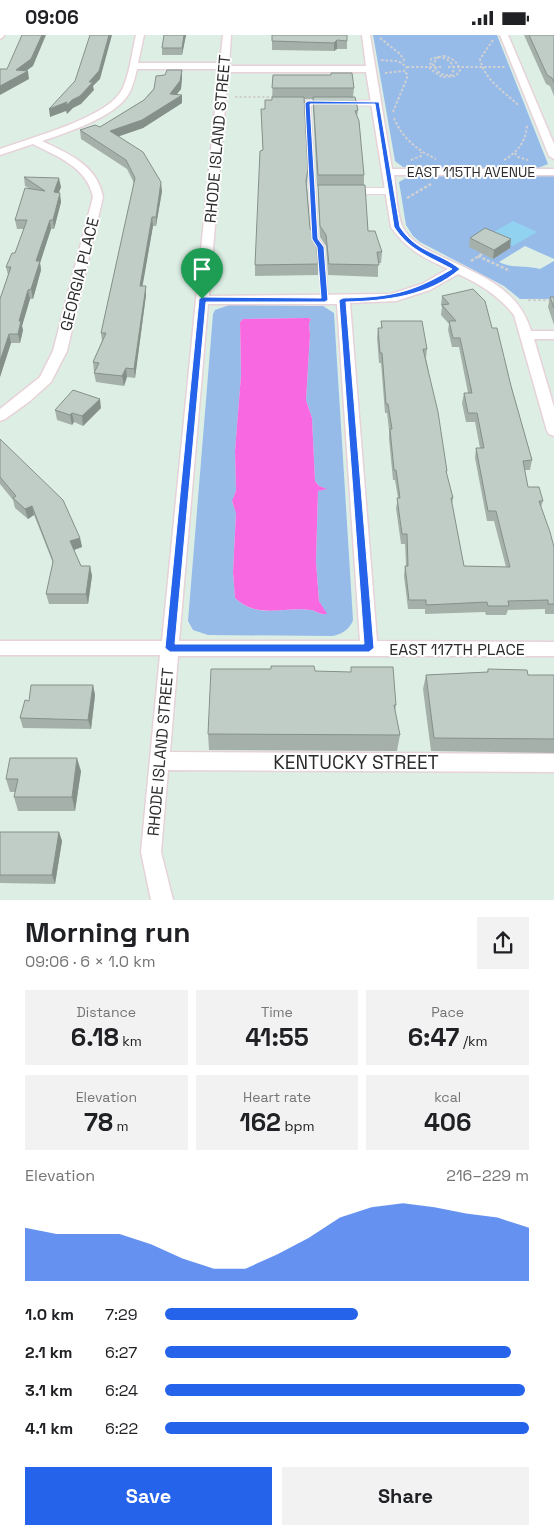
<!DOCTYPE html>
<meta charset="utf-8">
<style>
body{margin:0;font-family:"Space Grotesk",sans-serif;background:#f2f2f2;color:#202124;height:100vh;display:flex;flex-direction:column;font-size:19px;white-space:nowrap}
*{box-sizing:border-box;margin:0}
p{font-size:16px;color:#757577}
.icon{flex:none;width:28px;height:28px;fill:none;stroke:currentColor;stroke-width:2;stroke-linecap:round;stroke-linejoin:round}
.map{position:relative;height:865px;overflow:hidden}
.side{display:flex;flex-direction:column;background:#fff;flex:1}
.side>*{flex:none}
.pin{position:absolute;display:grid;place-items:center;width:42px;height:42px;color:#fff;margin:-51px -21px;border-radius:50% 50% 50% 0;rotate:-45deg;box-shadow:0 0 5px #0007}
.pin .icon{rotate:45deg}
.round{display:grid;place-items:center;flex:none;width:52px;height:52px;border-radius:0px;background:#f2f2f2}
.head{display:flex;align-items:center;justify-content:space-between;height:85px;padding:0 25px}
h1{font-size:28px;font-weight:600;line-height:38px}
.stats{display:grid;grid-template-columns:repeat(3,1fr);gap:8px;height:85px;padding:5px 25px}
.stats div{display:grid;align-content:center;border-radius:0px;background:#f2f2f2;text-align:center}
.stats b{font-size:25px;font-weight:600}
.stats small{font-size:14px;font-weight:400}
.stats p{font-size:14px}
.chart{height:140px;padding:10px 25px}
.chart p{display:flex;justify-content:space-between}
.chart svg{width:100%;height:90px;margin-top:5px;fill:#2563eb;opacity:.7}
.action{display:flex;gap:10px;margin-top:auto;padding:10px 25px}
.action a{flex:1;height:58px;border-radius:0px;background:#2563eb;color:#fff;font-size:20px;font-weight:600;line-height:58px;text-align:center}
.action a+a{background:#f2f2f2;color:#202124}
ul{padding:0 25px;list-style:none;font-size:16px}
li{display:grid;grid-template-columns:80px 60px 1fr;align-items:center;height:38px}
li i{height:12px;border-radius:6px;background:#2563eb}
.status{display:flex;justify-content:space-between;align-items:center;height:35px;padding:0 25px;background:#fff;direction:ltr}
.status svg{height:14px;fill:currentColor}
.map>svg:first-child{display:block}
.green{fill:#96bbe9;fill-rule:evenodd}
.pitch{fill:#91d2f1}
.water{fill:#f868e1}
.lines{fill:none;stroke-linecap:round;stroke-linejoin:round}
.lane-far1-casing{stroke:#e6d2d8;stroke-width:7}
.lane-casing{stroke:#e6d2d8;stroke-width:8}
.street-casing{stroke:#e6d2d8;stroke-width:3}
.path-far1{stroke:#d1d1d1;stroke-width:2;stroke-dasharray:2.5 2;stroke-linecap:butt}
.path{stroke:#d1d1d1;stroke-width:2.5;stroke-dasharray:3 2;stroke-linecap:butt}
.lane-far1{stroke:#fff;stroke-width:5}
.lane{stroke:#fff;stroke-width:6}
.street{fill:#fff;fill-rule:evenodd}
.wall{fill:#a5b0ab}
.shaded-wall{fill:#86908b}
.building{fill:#c0cdc7;stroke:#86908b}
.route{fill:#2563eb;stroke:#fff;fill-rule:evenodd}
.labels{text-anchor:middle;stroke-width:4;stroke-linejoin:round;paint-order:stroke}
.far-street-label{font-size:14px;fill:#2c2c2c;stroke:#fff}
.street-label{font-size:16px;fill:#2c2c2c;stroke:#fff}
.near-street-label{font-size:19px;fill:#2c2c2c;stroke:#fff}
</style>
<div class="status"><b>09:06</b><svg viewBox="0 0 49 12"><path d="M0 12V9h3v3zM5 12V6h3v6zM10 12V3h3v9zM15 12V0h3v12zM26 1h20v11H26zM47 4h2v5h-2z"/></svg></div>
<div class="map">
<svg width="554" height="865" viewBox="0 0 554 865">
<rect width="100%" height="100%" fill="#ddefe5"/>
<g class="green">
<polygon points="373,0 497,0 548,129 538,133 409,133 403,132 395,126"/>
<path d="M410 141H554V224L525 211 499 227C512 234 526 230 540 234L554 226V264H520L504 251 420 207 413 201 406 190 399 147Z"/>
<path d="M229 270 316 271H323L334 278 353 585C350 594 342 599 333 601L208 600 193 595 188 586 213 279 215 275ZM308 283 311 284 309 288 310 300 306 365 312 383 315 446 319 451 326 454 318 456 316 527 319 566 326 579C320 580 317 576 311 575 284 571 258 585 235 563L233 537 236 477 232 467 236 456 235 417 241 340 240 287 243 284Z"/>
</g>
<polygon class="pitch" points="513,186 537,197 513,211 488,200"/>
<path class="water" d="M308 283 311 284 309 288 310 300 306 365 312 383 315 446 319 451 327 454 318 456 316 527 319 566 327 579C320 580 317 576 311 575 283 571 259 585 235 563L233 537 236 478 232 466 236 456 235 416 241 340 240 287 243 284Z"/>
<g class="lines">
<g class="lane-far1-casing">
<g id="lane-far1">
<polyline points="348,68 377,68"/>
<polyline points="312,147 308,68 321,68"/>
</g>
</g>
<g class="lane-casing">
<g id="lane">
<polyline points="312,146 315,204 321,212 325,265"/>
<polyline points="356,156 391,156"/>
</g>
</g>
<g class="street-casing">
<g id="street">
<polygon points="0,0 4,0 4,1 0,4"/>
<path d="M136 0H144L138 28H220L223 0H231L229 31H366L362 0H370L392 134H554V140H394C396 155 397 181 403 193 410 206 424 213 436 219 475 238 518 251 531 296H554V304H534L554 372V401L549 399 547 396 514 280C499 261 480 249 458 239L430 255 396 266 350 268 377 606 554 607V621H178L170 717 554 719V737L168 735 161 817 173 865H151L141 817 160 620H0V606H162L219 34H137C135 42 133 52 128 60 113 83 68 97 42 106 69 119 97 130 103 162L67 316 51 347 30 366 5 384 0 386V374L40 342 53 316 93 162C87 132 58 122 33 109L0 120V114C30 103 102 84 120 58 129 45 132 16 136 0ZM228 37H366L391 192C407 215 424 223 448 234L422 249 391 259 209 261ZM208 269H337L360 606H179Z"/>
<polygon points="500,0 508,0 554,109 554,124 549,121"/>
</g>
</g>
<g class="path-far1">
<polyline points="380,3 400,19 404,25 401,27"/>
<path d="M493 5 480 24C485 46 504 56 519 71"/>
<path d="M443 21C452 23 457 26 460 35L456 41 442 42 430 34 431 24Z"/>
<path d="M438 22C446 23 451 26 454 33L452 40C442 41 437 38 433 29Z"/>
<polyline points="381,25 398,26 407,32 404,36 385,38"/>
<polyline points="407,32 441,32"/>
<polyline points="448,32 505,32"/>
<polyline points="235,62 273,62"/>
<polyline points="393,77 407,43 407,39 404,36"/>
<path d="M394 83C402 103 417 115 436 124"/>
<polyline points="515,118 518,122 528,125"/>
<polyline points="411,125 421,121 421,117"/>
<path d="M504 125C518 117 526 106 527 90"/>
</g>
<g class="path">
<polyline points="407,163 431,149"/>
<polyline points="478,221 510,236"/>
<polyline points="471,226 482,219"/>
<polyline points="528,265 554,265"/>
</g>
<use href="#lane-far1" class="lane-far1"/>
<use href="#lane" class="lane"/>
<use href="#street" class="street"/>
</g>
<g class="wall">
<polygon points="164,0 186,0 182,20 162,20 162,13"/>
<polygon points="272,0 347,6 347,14 337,14 334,16 272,15"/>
<polygon points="524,0 554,0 554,61 550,51 546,49"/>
<polygon points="182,35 182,43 181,54 176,59 182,68 143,93 119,101 162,156 156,191 153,191 142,251 146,251 146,260 135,343 127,342 124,351 96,347 94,338 95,337 94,337 93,327 102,306 101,298 134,148 127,134 81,104 80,95 100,92 144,65 165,40"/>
<polygon points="273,40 354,53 353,62 358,75 357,82 364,140 364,150 368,196 382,217 381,228 378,228 378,242 328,240 326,211 320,202 318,161 318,151 317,151 313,72 313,64 304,64 308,134 307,151 310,193 318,229 318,240 255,241 255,230 263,116 261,74 265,74 272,65"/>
<polygon points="24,142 61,152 58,158 61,167 54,194 51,194 40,228 41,235 33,264 30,264 22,291 23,295 20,308 11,308 0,342 0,264 8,240 6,232 15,218 24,194 17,194 15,185 29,153 25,151"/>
<polygon points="470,203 510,213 493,224 469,212"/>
<polygon points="442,261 492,293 511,351 532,425 530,435 525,435 528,452 543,466 541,472 554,512 554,579 545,579 545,574 508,575 506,580 486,580 485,577 425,579 425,574 408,574 404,541 405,531 406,531 405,509 401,509 396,473 398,463 395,445 393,445 389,404 389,395 387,378 385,378 381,328 379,328 377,303 378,293 381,293 381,286 427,314 426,323 447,436 447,440 453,463 452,469 464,531 506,532 494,486 487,486 475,423 476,413 480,413 475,387 466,387 462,368 464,358 468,358 459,312 452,312 448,295 449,289 441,280 442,272 441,270"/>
<polygon points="550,262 554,262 554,290 548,272"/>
<polygon points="101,373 83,391 74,387 72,390 57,385 55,375"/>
<polygon points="0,404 80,503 82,512 74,515 81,531 90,531 92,541 88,569 49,569 46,559 53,528 34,480 28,484 15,473 13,465 0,449"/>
<polygon points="488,634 528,640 554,640 554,718 431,716 423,654 426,640 487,637"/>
<polygon points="315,636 396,670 395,676 400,700 397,716 209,715 208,699"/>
<polygon points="93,650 95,660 91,694 23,693 20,683 29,666"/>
<polygon points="81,736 75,776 18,776 14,762 15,757 10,757 6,744"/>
<polygon points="0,797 59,797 62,806 55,849 0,848"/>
</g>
<g class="shaded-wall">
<polygon points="42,0 46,0 33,31 22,39 28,36 29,44 0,60 0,51 16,35"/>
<polygon points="109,0 112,0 100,44 93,51 94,55 81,69 73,73 67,79 66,76 50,82 49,74 89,47"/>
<polygon points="184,0 186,0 182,20 182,13"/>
<polygon points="337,5 337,14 334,16 334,8"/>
<polygon points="182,35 182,43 181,54 171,67 182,60 182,68 143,93 111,104 110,96 170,59"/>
<polygon points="59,143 61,152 56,166 54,157"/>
<polygon points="161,147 162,156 156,191 156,182"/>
<polygon points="60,158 61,167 54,194 53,185"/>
<polygon points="152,182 153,191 141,260 140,251"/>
<polygon points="50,185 51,194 40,228 41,235 33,264 31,254 36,226"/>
<polygon points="511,204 510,213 493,224 494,215"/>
<polygon points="146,251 146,260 135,343 134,334"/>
<polygon points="28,255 30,264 22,291 23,295 20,308 18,299 19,286"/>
<polygon points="9,299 11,308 0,342 0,326"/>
<polygon points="126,333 127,342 124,351 122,341"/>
<polygon points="100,364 101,373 83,391 82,381"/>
<polygon points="72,378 74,387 72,390 70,380"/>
<polygon points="32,471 34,480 28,484 25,474"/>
<polygon points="80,503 82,512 71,516 70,506"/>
<polygon points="90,531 92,541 88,569 86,559"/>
<polygon points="93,650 95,660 91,694 88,685"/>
<polygon points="77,723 81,736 75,776 72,762"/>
<polygon points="59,797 62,806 55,849 52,840"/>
</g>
<g class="building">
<polygon points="22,0 42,0 31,24 16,35 28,36 0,51 0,34 7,34"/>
<polygon points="90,0 109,0 99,36 89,47 93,47 80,61 72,65 66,71 67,67 49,74 75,46"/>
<polygon points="164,0 184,0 182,13 162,13"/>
<polygon points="272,0 347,0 347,6 337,5 334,8 272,6"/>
<polygon points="529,0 554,0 554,48 552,43 547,40"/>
<polygon points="167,35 182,35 180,46 170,59 182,60 142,85 110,96 143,117 161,147 156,182 152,182 140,251 146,251 134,334 126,333 122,341 94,338 99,328 93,327 106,298 101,298 135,143 126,125 80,95 95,90 100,92 144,65 154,54 156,41 165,40"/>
<polygon points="331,38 352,38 354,53 272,53 273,40 331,40"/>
<polygon points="272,62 304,62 308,134 306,146 310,193 316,203 318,229 255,230 260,116 263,115 261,74 265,74 265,65 272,65"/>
<polygon points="313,62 355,62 358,75 355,76 359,86 364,140 318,140"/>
<polygon points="24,142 59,143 54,157 60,158 53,185 50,185 36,226 40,226 31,254 28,255 19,286 21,286 18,299 9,299 0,326 0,264 11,232 6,232 12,218 15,218 27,185 15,185 25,153 45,156"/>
<polygon points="318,150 365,150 368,196 375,196 382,217 377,217 379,230 329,229 326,200 320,191"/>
<polygon points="485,193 511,204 494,215 470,203"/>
<polygon points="473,254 485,266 492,293 497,293 511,351 532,425 523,426 528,452 539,452 543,466 539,466 550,497 554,512 554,569 548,569 548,565 508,566 509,571 488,571 487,567 426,570 426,565 409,565 405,531 408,531 407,499 402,499 397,463 400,463 396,435 394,435 390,394 392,394 388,369 386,369 382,318 380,318 378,293 382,293 381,286 422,286 427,314 423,314 438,377 447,436 446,436 453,463 451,463 464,531 510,532 496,476 488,476 476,413 484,413 477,378 468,378 464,358 472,358 460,303 453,303 449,286 456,286 442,270 449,269 442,261"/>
<polygon points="550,262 554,262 554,273"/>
<polygon points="73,355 100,364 82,381 72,378 70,380 55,375"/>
<polygon points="0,404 63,465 80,503 70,506 81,531 90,531 86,559 46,559 53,527 52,523 32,471 25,474 13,463 16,461 0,442"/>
<polygon points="271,631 314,631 315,636 351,637 351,632 393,632 396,670 394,670 400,700 208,699 211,634 271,634"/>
<polygon points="488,634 527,635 528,640 554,640 554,704 434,703 426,640 488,637"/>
<polygon points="31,650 93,650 88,685 20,683 25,665 29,666"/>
<polygon points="10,723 77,723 72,762 14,762 18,744 6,744"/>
<polygon points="0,797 59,797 52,840 0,840"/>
</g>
<path class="route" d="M308 66 379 67 400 192C417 218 439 217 460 234 429 261 386 266 346 267L374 613 369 617H170L165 613 199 264 202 262 321 263 317 212 312 204 305 68ZM310 69H375L394 192C409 215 428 221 452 234 411 258 391 262 343 263L339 265 364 609H175L206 267H325L328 265 324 212 318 204Z"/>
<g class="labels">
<g class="far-street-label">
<text x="471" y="142">EAST 115TH AVENUE</text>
</g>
<g class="street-label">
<text transform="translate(217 104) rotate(-85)" y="6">RHODE ISLAND STREET</text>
<text transform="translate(79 239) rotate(-76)" y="6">GEORGIA PLACE</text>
<text x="457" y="620">EAST 117TH PLACE</text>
<text transform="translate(160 717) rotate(-85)" y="6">RHODE ISLAND STREET</text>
</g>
<g class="near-street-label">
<text x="356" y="734">KENTUCKY STREET</text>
</g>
</g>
</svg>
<div class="pin" style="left:202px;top:264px;background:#1e9e55"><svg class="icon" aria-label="arrive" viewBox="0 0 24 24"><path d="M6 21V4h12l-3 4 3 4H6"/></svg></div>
</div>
<section class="side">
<div class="head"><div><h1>Morning run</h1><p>09:06 · 6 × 1.0 km</p></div><a class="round"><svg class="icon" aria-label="share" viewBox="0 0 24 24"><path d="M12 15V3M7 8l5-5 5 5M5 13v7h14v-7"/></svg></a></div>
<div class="stats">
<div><p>Distance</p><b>6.18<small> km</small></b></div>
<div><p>Time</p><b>41:55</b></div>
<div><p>Pace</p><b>6:47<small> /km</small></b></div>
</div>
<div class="stats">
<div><p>Elevation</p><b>78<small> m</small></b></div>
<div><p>Heart rate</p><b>162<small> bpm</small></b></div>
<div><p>kcal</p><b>406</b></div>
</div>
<div class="chart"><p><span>Elevation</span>216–229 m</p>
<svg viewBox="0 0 160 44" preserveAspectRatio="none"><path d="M0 44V18L10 21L20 21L30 21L40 26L50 33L60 38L70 38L80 31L90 23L100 13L110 8L120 6L130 8L140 11L150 13L160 18V44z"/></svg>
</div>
<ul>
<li><b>1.0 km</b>7:29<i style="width:53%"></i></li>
<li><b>2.1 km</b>6:27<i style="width:95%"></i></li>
<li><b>3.1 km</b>6:24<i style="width:99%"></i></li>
<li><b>4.1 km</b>6:22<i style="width:100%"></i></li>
</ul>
<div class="action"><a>Save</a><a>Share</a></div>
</section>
